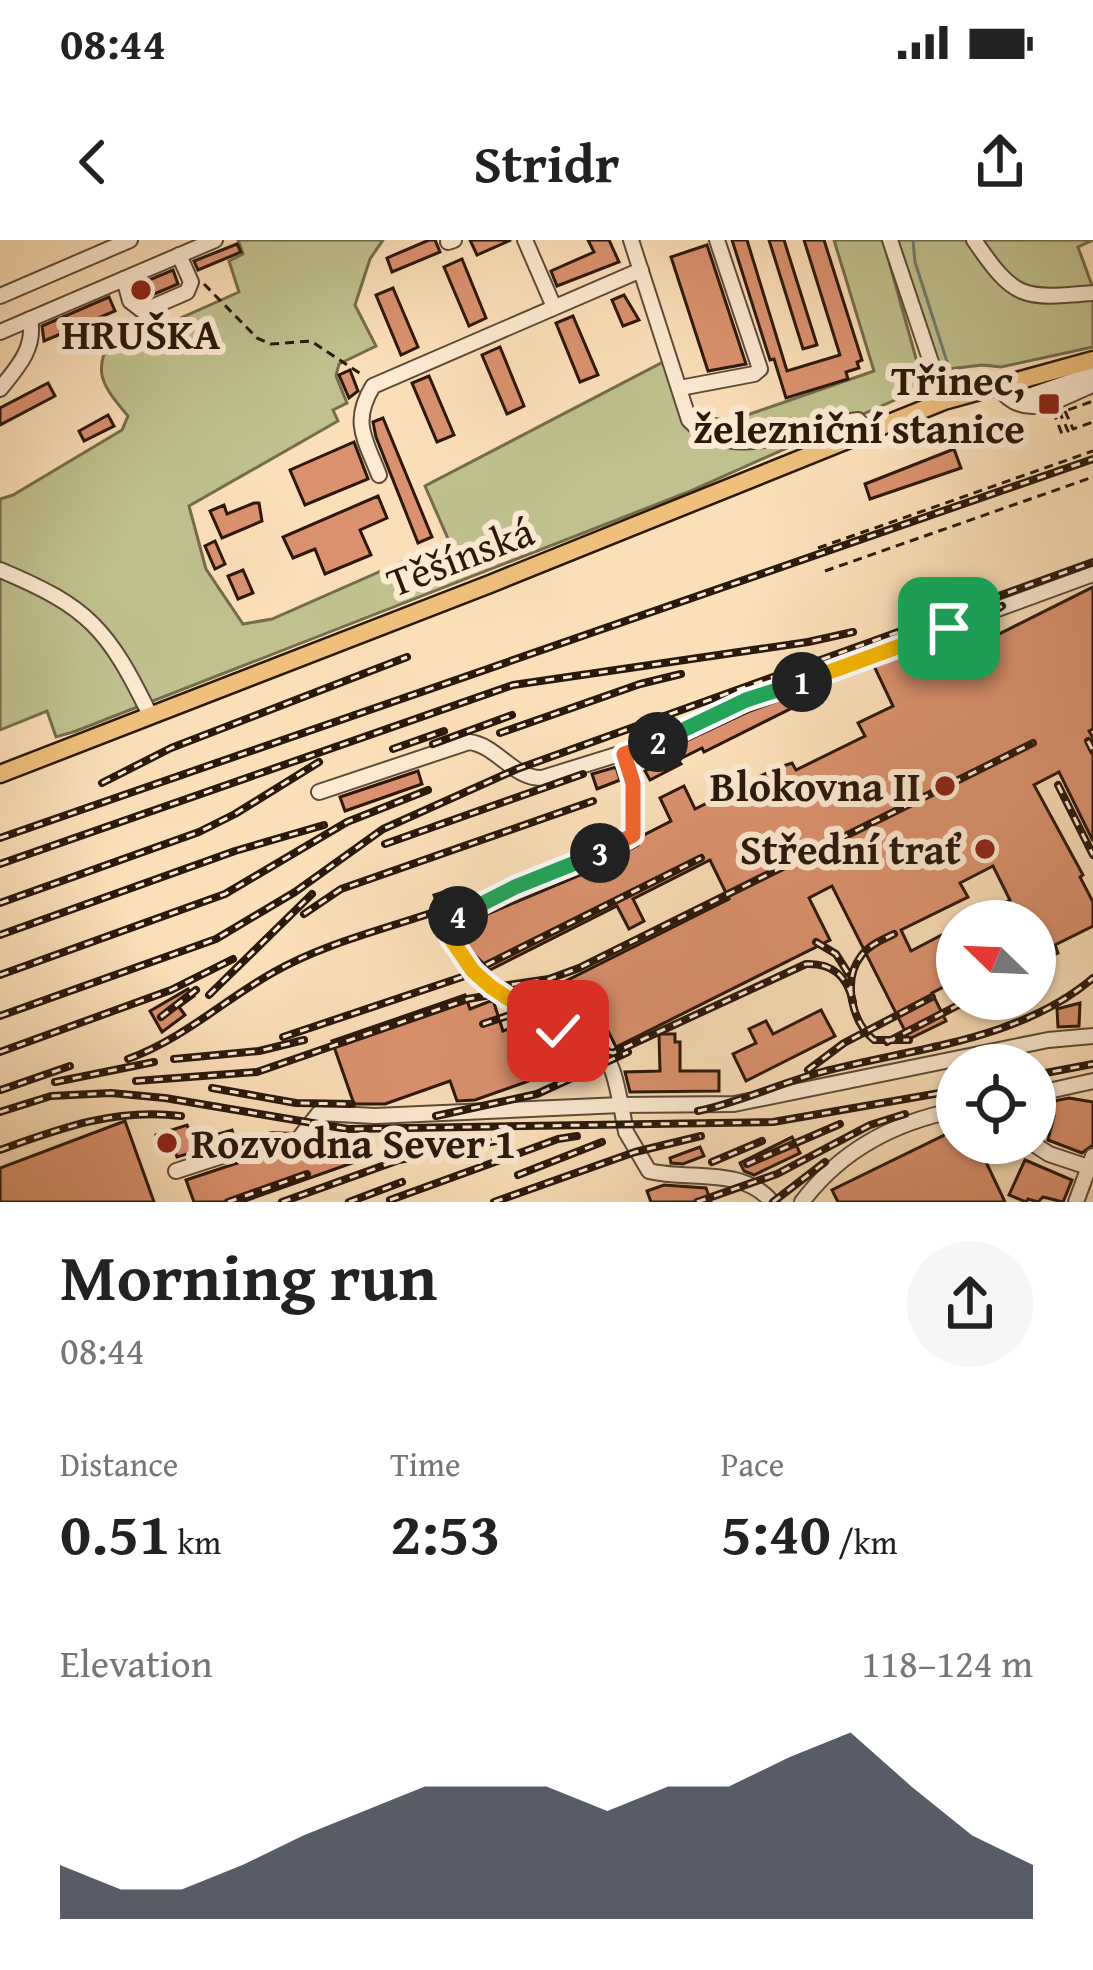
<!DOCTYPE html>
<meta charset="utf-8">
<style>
body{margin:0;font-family:"Gentium Book Plus",serif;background:#f6f6f6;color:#222;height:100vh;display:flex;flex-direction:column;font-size:45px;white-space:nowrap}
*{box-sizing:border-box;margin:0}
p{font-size:39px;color:#767676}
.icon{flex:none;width:66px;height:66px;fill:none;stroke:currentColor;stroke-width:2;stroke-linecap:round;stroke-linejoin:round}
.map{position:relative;height:962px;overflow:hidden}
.sheet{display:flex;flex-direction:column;background:#fff;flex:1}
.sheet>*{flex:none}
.needle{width:78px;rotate:293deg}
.buttons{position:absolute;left:936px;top:660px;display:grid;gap:24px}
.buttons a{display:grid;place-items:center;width:120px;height:120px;border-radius:50%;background:#fff;box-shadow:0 3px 9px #0004;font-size:60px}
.pin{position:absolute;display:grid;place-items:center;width:102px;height:102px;color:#fff;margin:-51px;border-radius:24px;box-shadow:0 6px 18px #0006}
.km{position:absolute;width:60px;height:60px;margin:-30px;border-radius:50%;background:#222;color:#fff;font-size:33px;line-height:60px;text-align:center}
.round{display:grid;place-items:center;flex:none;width:126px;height:126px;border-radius:63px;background:#f6f6f6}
.head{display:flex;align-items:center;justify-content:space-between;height:204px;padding:0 60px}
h1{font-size:66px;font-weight:700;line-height:90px}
.figures{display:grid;grid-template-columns:repeat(3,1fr);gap:18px;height:204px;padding:12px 60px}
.figures div{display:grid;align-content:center}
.figures b{font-size:60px;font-weight:700}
.figures small{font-size:33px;font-weight:400}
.figures p{font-size:33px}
.chart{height:336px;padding:24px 60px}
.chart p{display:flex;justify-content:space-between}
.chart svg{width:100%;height:216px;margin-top:12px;fill:#111827;opacity:.7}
.status{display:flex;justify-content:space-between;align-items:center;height:84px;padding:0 60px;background:#fff;direction:ltr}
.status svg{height:33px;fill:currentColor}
header{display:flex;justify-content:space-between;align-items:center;height:156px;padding:0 60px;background:#fff;font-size:54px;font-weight:700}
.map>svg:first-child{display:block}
.green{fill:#c0c18e;stroke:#756c4c;stroke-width:3}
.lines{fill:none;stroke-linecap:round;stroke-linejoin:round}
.stream{stroke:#727972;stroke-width:3}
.building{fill:#db916e;stroke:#2a180a;stroke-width:3}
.minor-casing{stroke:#5e4a36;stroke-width:18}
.major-casing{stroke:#2a180a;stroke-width:21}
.path{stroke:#2a180a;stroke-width:3;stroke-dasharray:9 6;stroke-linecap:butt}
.minor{stroke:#fcead1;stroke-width:14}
.major{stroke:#eec07c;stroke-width:16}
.rail-casing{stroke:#2a180a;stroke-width:8}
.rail{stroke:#fcead1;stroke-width:3;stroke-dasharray:9;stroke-linecap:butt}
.split-1-casing{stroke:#fff;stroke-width:24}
.split-2-casing{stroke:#fff;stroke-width:24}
.split-3-casing{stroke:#fff;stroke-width:24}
.split-4-casing{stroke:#fff;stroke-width:24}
.split-5-casing{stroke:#fff;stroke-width:24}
.split-1{stroke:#f5b400;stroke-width:15}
.split-2{stroke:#22a559;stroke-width:15}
.split-3{stroke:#f0652b;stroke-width:15}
.split-4{stroke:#22a559;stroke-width:15}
.split-5{stroke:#f5b400;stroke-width:15}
.poi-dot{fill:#8f2418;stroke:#fcead1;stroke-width:4.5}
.labels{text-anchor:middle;stroke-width:12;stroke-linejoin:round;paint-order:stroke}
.poi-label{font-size:42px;font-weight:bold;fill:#2a180a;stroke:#fcead1;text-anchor:end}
.street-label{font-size:42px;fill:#2a180a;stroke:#fcead1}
</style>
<div class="status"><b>08:44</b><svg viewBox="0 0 49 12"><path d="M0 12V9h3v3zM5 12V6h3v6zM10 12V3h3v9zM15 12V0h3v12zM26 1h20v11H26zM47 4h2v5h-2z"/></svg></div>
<header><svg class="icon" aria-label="back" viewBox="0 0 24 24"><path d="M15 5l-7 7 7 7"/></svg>Stridr<svg class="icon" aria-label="share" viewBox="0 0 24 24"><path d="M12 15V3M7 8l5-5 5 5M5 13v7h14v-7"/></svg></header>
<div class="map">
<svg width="1093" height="962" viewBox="0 0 1093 962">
<rect width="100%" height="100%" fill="#fbdfb8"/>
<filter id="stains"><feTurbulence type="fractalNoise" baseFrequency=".00167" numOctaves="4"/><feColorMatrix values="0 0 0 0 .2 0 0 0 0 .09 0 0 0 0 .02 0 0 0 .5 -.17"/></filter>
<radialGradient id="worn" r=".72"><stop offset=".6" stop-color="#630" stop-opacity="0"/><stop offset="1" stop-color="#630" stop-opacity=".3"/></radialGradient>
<g class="green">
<path d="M238 0H383L370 19 355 65 376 106 339 124 336 136 347 163 333 170 338 181 189 266 206 329 243 384 272 379 449 301 425 246 667 120 684 173 730 181 874 131 834 0H883L924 147 688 252 76 491 56 497 47 471 0 490V259L13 255 122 190 128 176C104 147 90 132 113 96L176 80 239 52 229 21 243 14Z"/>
<polygon points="897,0 1093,0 1078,7 1093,48 1093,107 1001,127 982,125 940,130"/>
</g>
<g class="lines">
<polyline class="stream" points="913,0 915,22 951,134"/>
</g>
<g class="building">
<polygon points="429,0 435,0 440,12 392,32 387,18"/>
<polygon points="470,0 511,0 477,15"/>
<polygon points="588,0 609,0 619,22 557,46 551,31 594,12"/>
<polygon points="732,0 747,0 787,131 840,115 804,0 824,0 862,120 857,122 859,128 846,132 848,139 786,158 774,119 770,120"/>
<polygon points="769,0 784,0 817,105 803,109"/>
<polygon points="237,4 241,12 198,30 194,21"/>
<polygon points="707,5 746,124 708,131 671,17"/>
<polygon points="462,19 486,78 469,86 444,27"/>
<polygon points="173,30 178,44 145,58 140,54 137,45"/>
<polygon points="393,48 418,107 401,115 376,55"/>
<polygon points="624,55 639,80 623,86 612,60"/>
<polygon points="109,57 115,71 44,101 42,86"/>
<polygon points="573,76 598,135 580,142 556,83"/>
<polygon points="500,107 524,166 507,174 482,115"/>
<polygon points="350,130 358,151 349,158 339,135"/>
<polygon points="429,136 454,195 437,202 412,143"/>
<polygon points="48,143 55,156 0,185 0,168"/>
<polygon points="108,175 114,186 84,201 79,191"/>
<polygon points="383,178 432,297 418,303 376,197 373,182"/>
<polygon points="354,202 368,239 305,265 290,230"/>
<polygon points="954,209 961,228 870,259 865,244"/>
<polygon points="378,256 387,278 360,290 371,315 325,334 315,309 293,318 283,297"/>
<polygon points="254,263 259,263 262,281 222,298 210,271 224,265 227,274"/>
<polygon points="215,301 225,324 215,329 205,306"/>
<polygon points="243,330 253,353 238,359 228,336"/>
<polygon points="1093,347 1093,489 1089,491 1093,498 1093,601 1059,532 1034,545 1083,635 1080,637 1093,662 1093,686 1055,705 1058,713 1041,721 1035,710 1035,681 970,681 1010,660 993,626 960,643 968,657 901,690 911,711 957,687 957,740 932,753 946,781 909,799 832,646 809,658 830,700 616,807 595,765 564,781 554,775 542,753 729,659 710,620 633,659 644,681 629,689 617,666 490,730 466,706 463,693 474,687 473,680 583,634 638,605 644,595 671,581 660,558 684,546 695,569 777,528 792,523 796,530 865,496 858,483 893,466 874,426 909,413 916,426 950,411 953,417"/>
<polygon points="814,448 818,455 704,512 702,508 678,520 681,524 650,540 645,531 653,527 651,522 684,502 750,471"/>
<polygon points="616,527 620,540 597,549 592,534"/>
<polygon points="418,531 422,544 345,571 340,557"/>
<polygon points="453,649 457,659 450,662 452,667 440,672 434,655"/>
<polygon points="188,749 194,756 179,767 185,775 162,792 150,771"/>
<polygon points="465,755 470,769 493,760 503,791 525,783 537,814 568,806 577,824 475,860 457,861 450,841 385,864 354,864 332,801"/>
<polygon points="1080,763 1079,786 1058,787 1057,769"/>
<polygon points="821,770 835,796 746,841 733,814 756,803 749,789 766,781 773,794"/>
<polygon points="659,794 675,794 675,802 680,802 680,831 719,831 719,851 630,852 625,832 660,831"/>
<polygon points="1069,858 1093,862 1093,905 1082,913 1048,900 1054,876 1046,874 1049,862"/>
<polygon points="125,881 154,962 0,962 0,928"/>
<polygon points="187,885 192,897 207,891 208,897 232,890 235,900 177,917 173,904 160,908 156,895"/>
<polygon points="957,889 957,903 977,903 1005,962 838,962 832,950"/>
<polygon points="792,897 800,913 754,935 744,931 740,923"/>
<polygon points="344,901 352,923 242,962 194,962 186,940 274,911 286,915"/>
<polygon points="700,907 704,916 683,924 671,923 670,918"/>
<polygon points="1025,920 1072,940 1063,962 1043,957 1038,962 1028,959 1026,962 1009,955"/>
<polygon points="664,945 706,948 711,962 651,962 647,951"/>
</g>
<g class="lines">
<g class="minor-casing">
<g id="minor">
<polyline points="525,0 554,67"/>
<path d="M631 0 689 180C731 225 806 186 858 180L866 190"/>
<polyline points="890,0 944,161"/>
<path d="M974 0C1015 60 1022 59 1093 53"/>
<polyline points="448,2 454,0"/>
<polyline points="124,39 130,61 143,71 187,52 191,42 179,15"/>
<polyline points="0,56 130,0"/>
<polyline points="0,92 215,0"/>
<path d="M996 145C1024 182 1052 162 1088 147L1093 131"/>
<polyline points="680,148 754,134 760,129 717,0"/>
<path d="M0 149C17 128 36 108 30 79"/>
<polyline points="1014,161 1092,134"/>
<path d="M379 235C365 199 351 182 373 146L641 30"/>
<path d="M0 330C89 367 108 389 150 475"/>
<path d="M319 552 469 502C497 505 513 539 542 538L658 502 746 461 1093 334"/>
<polyline points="1035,854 1093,841"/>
<polyline points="1032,903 1049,914 1088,927"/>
<path d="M176 931 272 900 297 901 319 873 375 876 621 865C616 844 614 821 596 806 583 796 567 796 553 788 545 784 539 776 532 771 507 754 410 703 469 669L578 624 633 595V543L624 514"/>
<path d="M772 962C742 926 689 941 649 931L626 892 621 865 734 864 1048 800 1093 796"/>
<path d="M802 962C841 910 894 882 957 870"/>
<polyline points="1076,962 1093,916"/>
</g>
</g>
<g class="major-casing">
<polyline id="major" points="0,534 490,344 944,161 1093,120"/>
</g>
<g class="path">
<polyline points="204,44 257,98 271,104 311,101 364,136"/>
<polyline points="950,140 993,132"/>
<polyline points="1053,171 1062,194 1068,191 1060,173 1093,161"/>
<polyline points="1065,171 1073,189 1093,182"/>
<polyline points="818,308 1093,211"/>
<polyline points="825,331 1093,237"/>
</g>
<use href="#minor" class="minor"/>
<use href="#major" class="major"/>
<g class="rail-casing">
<g id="rail">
<polyline points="922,419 1002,366"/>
<polyline points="500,493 640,444 681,434"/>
<polyline points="1088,501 1093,511"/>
<polyline points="433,504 512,475"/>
<polyline points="393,509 444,491"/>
<polyline points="102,543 171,508 407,417"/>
<polyline points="1058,545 1093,615"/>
<polyline points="0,598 1093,219"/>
<polyline points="385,604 583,534"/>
<polyline points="0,624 513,445 808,402 853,392"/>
<polyline points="0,663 199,592 235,574 319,522"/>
<polyline points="304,674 341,649 593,561"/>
<path d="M894 694C882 700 869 705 861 716 842 741 852 782 874 800H909"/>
<polyline points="0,695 235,611 324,585"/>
<polyline points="816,702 836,714 848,733"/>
<polyline points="0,735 225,654 347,582 428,550"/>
<polyline points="494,747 549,739 579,728 1033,503"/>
<polyline points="209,755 312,654"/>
<polyline points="0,776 216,699 295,652 383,589 517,529 1093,322"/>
<polyline points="161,777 196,750"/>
<polyline points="483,784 519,772 541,774"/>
<polyline points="283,797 462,737 701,618"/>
<polyline points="887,802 970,759"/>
<polyline points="0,812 171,750 233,719"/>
<path d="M128 819C183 799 224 760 274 732 323 704 381 690 434 672"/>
<polyline points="174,819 259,811 304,800"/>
<polyline points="808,830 844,803 932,757"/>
<polyline points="1035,835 1093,824"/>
<path d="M136 841 257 832 468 759 496 754 523 760 546 771 569 801 613 813 806 724C833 723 847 736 853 762"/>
<polyline points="55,842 154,822"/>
<polyline points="212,848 296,863 352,864"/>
<polyline points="1,850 70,826"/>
<path d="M698 871C741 862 780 843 822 832 913 808 1019 801 1093 738"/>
<polyline points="0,872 51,856 111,853 165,858 348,889 773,882 957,850"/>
<polyline points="436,876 537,854 628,812"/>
<path d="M0 910C61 888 115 868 181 876"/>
<polyline points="712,922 762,901"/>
<polyline points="747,924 840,884"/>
<polyline points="518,935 602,902"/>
<polyline points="390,960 558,899 577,896"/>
<polyline points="228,962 307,934"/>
<polyline points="282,962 399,920 501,900"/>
<polyline points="349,962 402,942"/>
<polyline points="494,962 635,912 701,896"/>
<polyline points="697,962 777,934 870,885 905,874"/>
<polyline points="773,962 825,922"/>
</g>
</g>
<use href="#rail" class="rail"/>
</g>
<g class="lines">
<g class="split-1-casing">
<polyline id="split-1" points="802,442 949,388"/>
</g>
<g class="split-2-casing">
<polyline id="split-2" points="658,502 746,460 802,442"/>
</g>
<g class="split-3-casing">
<polyline id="split-3" points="600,613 633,595 633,543 624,514 658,502"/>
</g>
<g class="split-4-casing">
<polyline id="split-4" points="458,676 515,647 600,613"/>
</g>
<g class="split-5-casing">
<polyline id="split-5" points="458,676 451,699 473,731 491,747 558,791"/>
</g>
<use href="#split-1" class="split-1"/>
<use href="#split-2" class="split-2"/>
<use href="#split-3" class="split-3"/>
<use href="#split-4" class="split-4"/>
<use href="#split-5" class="split-5"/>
</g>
<g class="poi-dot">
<circle cx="141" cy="50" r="12"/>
<rect x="1037" y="152" width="24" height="24" rx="6"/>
<circle cx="945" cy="546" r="12"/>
<circle cx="985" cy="609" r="12"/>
<circle cx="167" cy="903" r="12"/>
</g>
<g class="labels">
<g class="poi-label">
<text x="141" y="109" text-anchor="middle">HRUŠKA</text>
<text x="1025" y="155">Třinec,<tspan x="1025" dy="48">železniční stanice</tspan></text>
<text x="921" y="561">Blokovna II</text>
<text x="961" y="624">Střední trať</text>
<text x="191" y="918" text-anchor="start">Rozvodna Sever 1</text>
</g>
<g class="street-label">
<text transform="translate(460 316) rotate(-21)" y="15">Těšínská</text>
</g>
</g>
<rect width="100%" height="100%" filter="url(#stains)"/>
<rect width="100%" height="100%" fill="url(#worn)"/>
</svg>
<div class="buttons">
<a><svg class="needle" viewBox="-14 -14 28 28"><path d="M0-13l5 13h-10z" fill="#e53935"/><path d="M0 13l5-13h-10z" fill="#767676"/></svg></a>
<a><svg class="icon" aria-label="locate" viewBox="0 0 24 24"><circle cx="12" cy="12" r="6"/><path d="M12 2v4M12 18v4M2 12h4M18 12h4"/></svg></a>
</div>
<div class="pin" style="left:949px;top:388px;background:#1e9e55"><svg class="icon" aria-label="arrive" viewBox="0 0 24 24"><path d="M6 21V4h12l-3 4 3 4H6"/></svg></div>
<div class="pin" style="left:558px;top:791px;background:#d93025"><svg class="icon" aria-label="check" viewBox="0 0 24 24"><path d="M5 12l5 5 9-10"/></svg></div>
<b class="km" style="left:802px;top:442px">1</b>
<b class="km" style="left:658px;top:502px">2</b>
<b class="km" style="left:600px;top:613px">3</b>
<b class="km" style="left:458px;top:676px">4</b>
</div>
<section class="sheet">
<div class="head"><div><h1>Morning run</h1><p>08:44</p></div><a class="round"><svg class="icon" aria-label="share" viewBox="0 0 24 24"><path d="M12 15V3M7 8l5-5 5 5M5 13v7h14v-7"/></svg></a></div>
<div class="figures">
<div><p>Distance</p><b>0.51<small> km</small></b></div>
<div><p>Time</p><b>2:53</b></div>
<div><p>Pace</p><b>5:40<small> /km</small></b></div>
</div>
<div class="chart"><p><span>Elevation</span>118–124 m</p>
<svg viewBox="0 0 160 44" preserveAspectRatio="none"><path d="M0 44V33L10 38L20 38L30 33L40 27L50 22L60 17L70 17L80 17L90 22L100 17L110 17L120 11L130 6L140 17L150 27L160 33V44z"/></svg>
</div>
</section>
